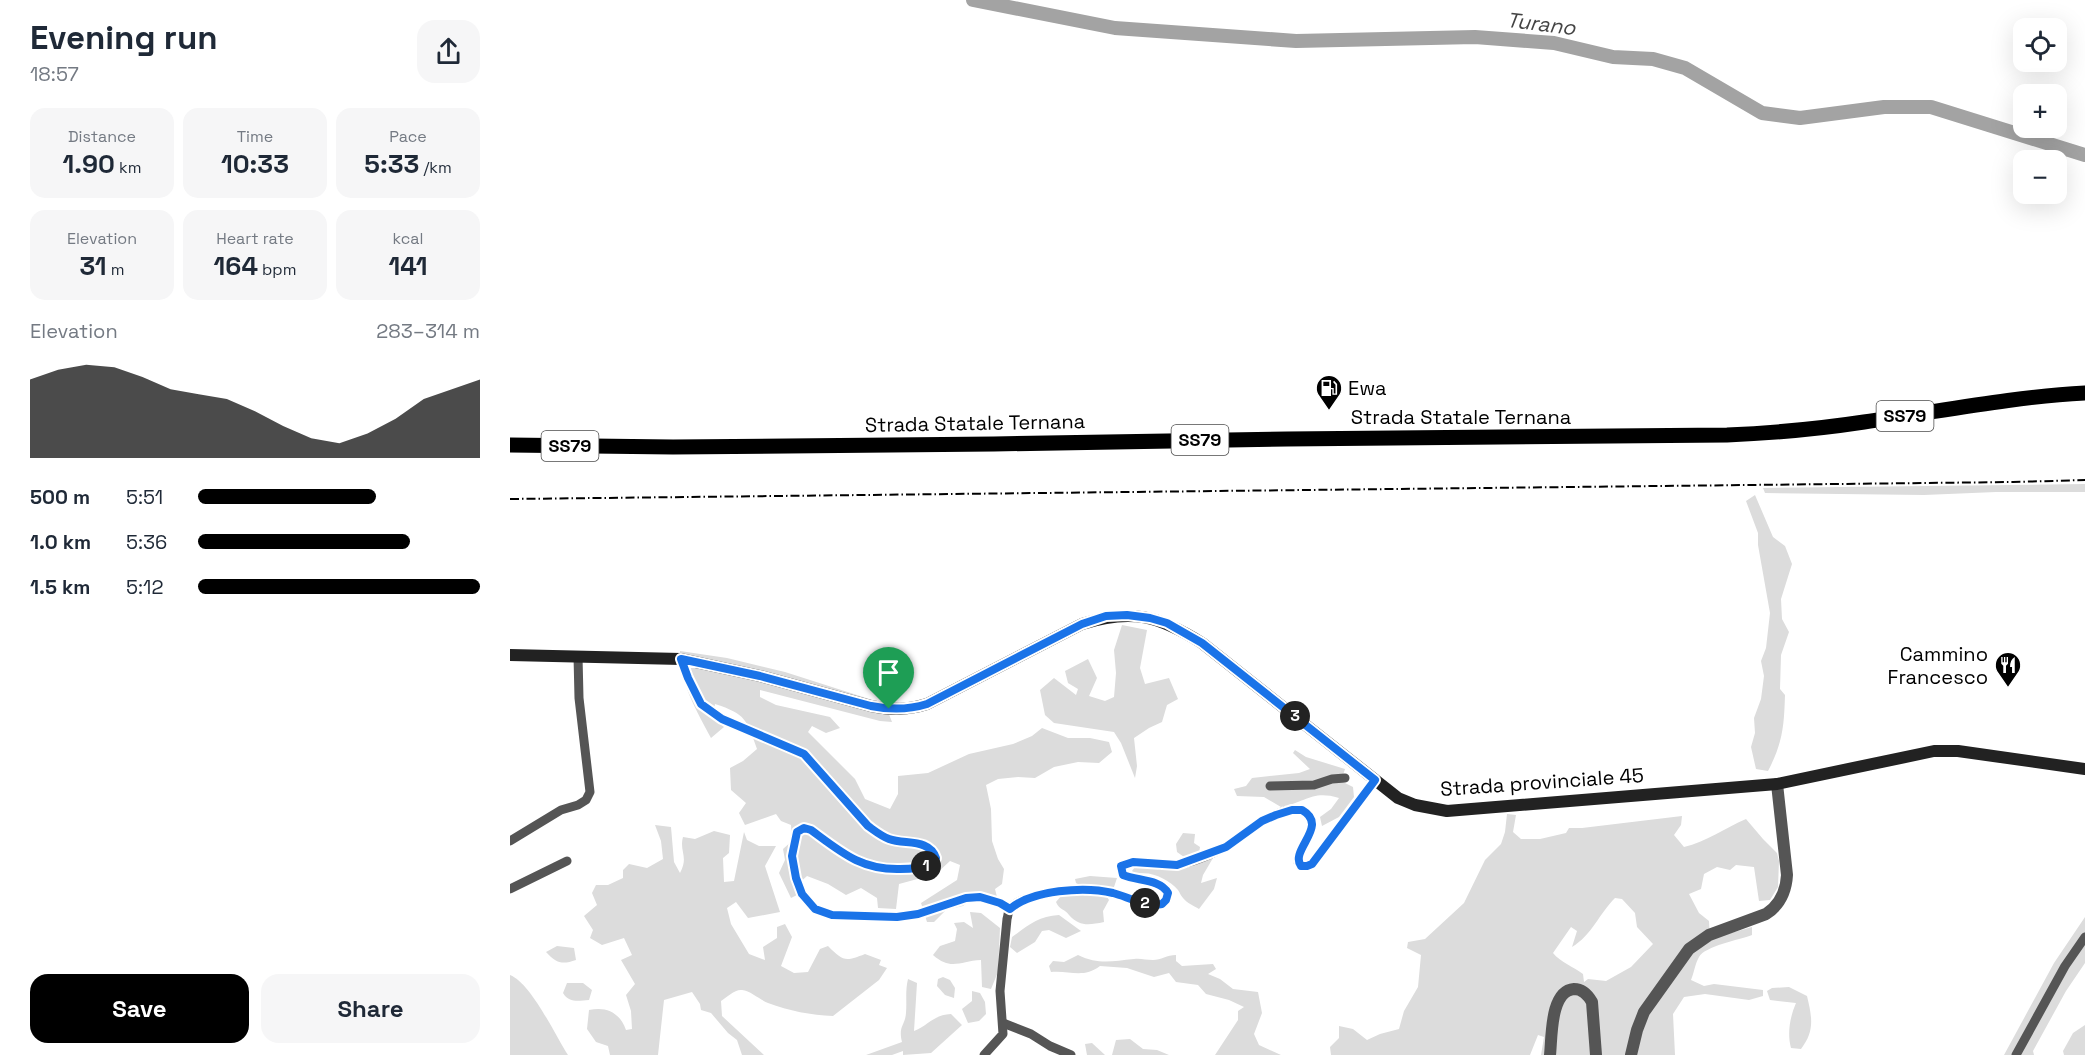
<!DOCTYPE html>
<meta charset="utf-8">
<style>
body{margin:0;font-family:"Space Grotesk",sans-serif;background:#f6f6f7;color:#1f2937;height:100vh;display:flex;flex-direction:column;font-size:22px;white-space:nowrap}
*{box-sizing:border-box;margin:0}
p{font-size:20px;color:#747a83}
.icon{flex:none;width:33px;height:33px;fill:none;stroke:currentColor;stroke-width:2;stroke-linecap:round;stroke-linejoin:round}
.map{position:relative;flex:1;overflow:hidden}
.details{display:flex;flex-direction:column;background:#fff;width:510px}
.details>*{flex:none}
.buttons{position:absolute;left:1503px;top:18px;display:grid;gap:12px}
.buttons a{display:grid;place-items:center;width:54px;height:54px;border-radius:12px;background:#fff;box-shadow:0 6px 24px #0002;font-size:30px}
.pin{position:absolute;display:grid;place-items:center;width:51px;height:51px;color:#fff;margin:-62px -26px;border-radius:50% 50% 50% 0;rotate:-45deg;box-shadow:0 0 6px #0007}
.pin .icon{rotate:45deg}
.km{position:absolute;width:30px;height:30px;margin:-15px;border-radius:50%;background:#222;color:#fff;font-size:16px;line-height:30px;text-align:center}
.round{display:grid;place-items:center;flex:none;width:63px;height:63px;border-radius:18px;background:#f6f6f7}
.summary{display:flex;align-items:center;justify-content:space-between;height:102px;padding:0 30px}
h1{font-size:33px;font-weight:700;line-height:45px}
.metrics{display:grid;grid-template-columns:repeat(3,1fr);gap:9px;height:102px;padding:6px 30px}
.metrics div{display:grid;align-content:center;border-radius:15px;background:#f6f6f7;text-align:center}
.metrics b{font-size:26px;font-weight:700}
.metrics small{font-size:16px;font-weight:400}
.metrics p{font-size:16px}
.chart{height:168px;padding:12px 30px}
.chart p{display:flex;justify-content:space-between}
.chart svg{width:100%;height:108px;margin-top:6px;fill:#000;opacity:.7}
.button{display:flex;gap:12px;margin-top:auto;padding:12px 30px}
.button a{flex:1;height:69px;border-radius:18px;background:#000;color:#fff;font-size:24px;font-weight:700;line-height:69px;text-align:center}
.button a+a{background:#f6f6f7;color:#1f2937}
ul{padding:0 30px;list-style:none;font-size:20px}
li{display:grid;grid-template-columns:96px 72px 1fr;align-items:center;height:45px}
li i{height:15px;border-radius:8px;background:#000}
main{display:flex;flex:1;min-height:0}
.map>svg:first-child{display:block}
.green{fill:#dcdcdc;fill-rule:evenodd}
.lines{fill:none;stroke-linecap:round;stroke-linejoin:round}
.river{stroke:#a3a3a3;stroke-width:14}
.minor{stroke:#555;stroke-width:9}
.tertiary{stroke:#555;stroke-width:12}
.secondary{stroke:#222;stroke-width:12}
.trunk{stroke:#000;stroke-width:15}
.rail{stroke:#000;stroke-width:2;stroke-dasharray:9 3 1.5 3;stroke-linecap:butt}
.route-casing{stroke:#fff;stroke-width:12}
.route{stroke:#1a73e8;stroke-width:8}
.labels{text-anchor:middle;stroke-width:5;stroke-linejoin:round;paint-order:stroke}
.shield{fill:#fff;stroke:#4c4c4c;stroke-width:1.5}
.shield-label{font-size:18px;font-weight:bold;fill:#000}
.poi-label{font-size:20px;fill:#000;stroke:#fff;text-anchor:start}
.street-label{font-size:20px;fill:#000;stroke:#fff}
.water-label{font-size:21px;font-style:italic;fill:#444;stroke:#fff}
</style>
<main>
<section class="details">
<div class="summary"><div><h1>Evening run</h1><p>18:57</p></div><a class="round"><svg class="icon" aria-label="share" viewBox="0 0 24 24"><path d="M12 15V3M7 8l5-5 5 5M5 13v7h14v-7"/></svg></a></div>
<div class="metrics">
<div><p>Distance</p><b>1.90<small> km</small></b></div>
<div><p>Time</p><b>10:33</b></div>
<div><p>Pace</p><b>5:33<small> /km</small></b></div>
</div>
<div class="metrics">
<div><p>Elevation</p><b>31<small> m</small></b></div>
<div><p>Heart rate</p><b>164<small> bpm</small></b></div>
<div><p>kcal</p><b>141</b></div>
</div>
<div class="chart"><p><span>Elevation</span>283–314 m</p>
<svg viewBox="0 0 160 44" preserveAspectRatio="none"><path d="M0 44V12L10 8L20 6L30 7L40 11L50 16L60 18L70 20L80 25L90 31L100 36L110 38L120 34L130 28L140 20L150 16L160 12V44z"/></svg>
</div>
<ul>
<li><b>500 m</b>5:51<i style="width:63%"></i></li>
<li><b>1.0 km</b>5:36<i style="width:75%"></i></li>
<li><b>1.5 km</b>5:12<i style="width:100%"></i></li>
</ul>
<div class="button"><a>Save</a><a>Share</a></div>
</section>
<div class="map">
<svg width="1575" height="1055" viewBox="0 0 1575 1055">
<rect width="100%" height="100%" fill="#fff"/>
<g class="green">
<polygon points="1575,484 1575,492 1486,492 1414,495 1255,493 1253,488"/>
<path d="M1245 495 1263 537 1275 546 1282 564 1271 599 1272 619 1279 632 1271 655 1270 689 1275 695C1274 726 1273 742 1258 771L1246 769 1241 747 1245 733 1244 718 1251 699 1254 676 1251 661 1256 648 1260 613 1248 545V533L1236 501Z"/>
<polygon points="612,625 637,630 630,668 635,684 659,678 668,699 657,705 652,722 639,728 624,738 627,766 625,778 611,743 604,732 544,723 535,715 530,690 544,678 566,695 568,689 558,683 555,671 578,659 587,678 579,696 595,701 604,697 606,673 604,650"/>
<path d="M170 651 217 658 275 672 375 704 382 722 370 721 250 690V697L266 705 320 717 330 728 316 733 302 726 298 732 345 779 355 799 380 809 388 794V776L418 773 459 754 503 744 522 736 532 728 558 738H580L599 742 602 752 589 763 568 762 544 767 525 778 508 777 488 779 476 785 481 809 482 841 488 859 494 869 492 884 485 889 487 897 470 892 453 906 436 910 424 922H417L411 903 447 880 450 865 440 861 426 874 389 884 386 909 368 908 367 898 351 888 336 895 318 884 297 876 286 886 289 894 281 898 269 873 275 860 273 849 282 841 281 825 271 821 266 814 235 825 229 813 236 803 221 790 220 768 233 761 247 749C237 720 236 714 205 704L203 716 214 727 201 738C186 710 170 683 170 651Z"/>
<path d="M785 750 796 757 835 769 831 781 843 787 844 797 829 817 812 826 810 817 821 809 829 798C802 790 797 802 771 807L754 797 727 796 724 789 736 786 742 778 789 773 800 769 783 753Z"/>
<path d="M997 814 1006 815 1003 832 1011 839H1030L1056 833 1059 828H1072L1172 816 1171 825 1164 835 1174 847C1196 842 1215 828 1236 819L1253 839 1267 853 1269 861 1268 887 1260 900 1249 901 1244 867 1226 865 1220 870 1207 867 1194 874 1191 889 1179 894 1189 913 1199 921 1200 939 1242 927V935C1229 940 1195 946 1189 957 1185 964 1184 973 1181 980L1194 986 1204 984 1253 990V996L1239 1000 1195 994 1174 997 1163 1014 1165 1055H1031L1034 1037 1028 1035 1020 1055H821L820 1047 829 1038V1026L843 1029 857 1040 870 1034 889 1029 894 1011 908 987 911 955 897 948 898 942 915 939 954 903 975 860 991 844 995 832ZM1105 898 1112 899 1125 913 1127 927 1143 944 1121 967 1096 981 1078 979 1074 982 1073 974C1064 967 1050 962 1043 953L1061 927 1067 931 1062 947C1082 935 1089 914 1105 898Z"/>
<path d="M145 825 161 827 164 862 170 873C179 856 169 852 173 837L185 839 204 831 220 835 219 853 213 858 214 882 224 881 234 832 237 840 249 846H266L255 866 270 912 238 918 226 902 217 908 221 924 239 954 255 960 253 947 267 938V927L275 924 282 937 271 966 284 973 298 972 310 949 318 946C333 961 335 962 355 954L371 960 369 965 377 968 369 980 323 1016C301 1015 279 1011 258 1003 250 1000 241 991 232 990 225 989 217 997 211 1001L212 1016 254 1055H232L227 1040 218 1033 201 1013 191 1010 190 1004 182 992 154 1000 148 1055H100L98 1046 86 1042 77 1029 79 1010C97 1006 110 1013 116 1030L122 1029 121 1011 116 995 125 984 111 960 122 955 114 938 92 945 80 938 83 930 74 916 87 905 82 893 86 885H98L113 878V870L119 864 137 868 153 859 151 841Z"/>
<polygon points="673,833 685,834 684,843 690,847 689,853 674,857 667,852 666,844"/>
<path d="M703 858 693 875 691 883 707 878 704 889 689 909C684 906 677 903 673 898 671 896 670 893 668 890 659 879 638 869 625 875L622 871 625 867 656 869Z"/>
<polygon points="580,876 607,878 604,887 570,885 566,883 565,879"/>
<path d="M595 894 599 900 593 911 594 922C579 925 570 927 559 915 555 909 549 910 546 902L551 896Z"/>
<path d="M460 912 471 913 490 928 488 972 481 989 472 987 471 960C450 961 441 971 423 955L430 946 445 941 447 929 444 923 454 922 463 928Z"/>
<path d="M549 915 571 931 556 938 539 930 532 931 525 942 507 953 500 947 502 937C519 925 528 916 549 915Z"/>
<polygon points="1575,917 1575,963 1556,991 1523,1051 1524,1055 1494,1055 1544,963"/>
<path d="M47 946 64 948 66 960C52 965 46 963 36 952Z"/>
<path d="M568 955C589 965 602 961 624 959 630 958 636 960 643 960 651 960 657 955 666 955V961L672 966 703 964 706 969 698 974 710 979 723 989 748 992 752 1013 744 1034 749 1045 771 1055H705L728 1020V1011L734 1007 719 1000 696 994 688 985 666 982 659 973 644 977 617 968 590 966C573 979 559 970 541 972L539 966 543 961 554 962Z"/>
<path d="M0 975C21 983 45 1035 58 1055H0Z"/>
<polygon points="433,977 440,980 445,988 444,998 435,995 427,986 428,979"/>
<path d="M398 979 407 983 404 1031C419 1025 423 1015 441 1014L452 1025 421 1053 393 1055V1051L382 1055H356L392 1042C388 1026 395 1026 396 1013 397 1001 395 991 398 979Z"/>
<path d="M57 983H73L82 990 79 1000C68 1001 59 1003 53 993Z"/>
<path d="M1279 987 1297 996C1302 1017 1305 1031 1291 1049L1281 1048C1277 1033 1280 1017 1286 1003L1260 1000 1257 991 1262 988Z"/>
<polygon points="462,991 470,993 475,1002 476,1014 469,1021 458,1023 452,1009 462,1001"/>
<polygon points="1575,1025 1575,1055 1554,1055 1553,1051 1563,1033"/>
<polygon points="620,1039 633,1049 647,1050 659,1055 602,1055 606,1040"/>
<polygon points="582,1043 595,1055 577,1055 575,1044"/>
</g>
<g class="lines">
<polyline class="river" points="463,0 605,28 786,41 965,37 1044,43 1103,57 1143,59 1175,68 1252,113 1290,118 1374,107 1421,107 1575,155"/>
<g class="minor">
<path d="M171 659 178 678 191 704 212 719 294 754 358 826C365 831 371 836 379 839 396 845 419 838 426 858 421 868 408 869 397 869 349 870 338 857 301 830L294 828 287 832 282 856 286 878 292 894 305 909 322 915 387 917 408 914 456 898 470 897 490 903 500 909"/>
<polyline points="760,786 804,785 822,779 835,778"/>
<polyline points="0,841 51,810 68,805 76,800 80,792 69,698 68,656"/>
<polyline points="0,889 57,861"/>
<polyline points="493,1023 521,1034 540,1046 561,1055"/>
<path d="M474 1055 493 1034 490 991 497 919C498 916 498 913 499 910 511 890 577 889 598 892 616 895 634 908 652 904L656 900 658 893C650 879 628 881 613 875L611 866C627 856 648 868 666 865 681 863 700 855 714 848 731 839 774 798 795 812 814 825 788 847 788 862L791 866C800 866 803 863 808 857L865 780"/>
<polyline points="1506,1055 1555,966 1575,937"/>
</g>
<g class="tertiary">
<path d="M1040 1055C1042 1037 1040 991 1064 989 1073 989 1078 995 1082 1002L1086 1055"/>
<path d="M1121 1055 1127 1030 1134 1012 1179 949 1199 935 1256 914C1270 905 1276 892 1277 875L1267 784"/>
</g>
<path class="secondary" d="M0 655 171 659 250 676 361 706C382 710 398 710 417 704L572 624C622 608 649 616 692 643L888 798 905 805 937 811 1267 784 1424 751H1448L1575 769"/>
<path class="trunk" d="M0 445 163 447 484 444 777 439 1217 435C1263 433 1308 429 1354 422 1427 412 1501 397 1575 393"/>
<polyline class="rail" points="0,499 1503,482 1575,480"/>
</g>
<g class="lines">
<g class="route-casing">
<path id="route" d="M617 615 640 618 657 623 692 643 865 780 802 864 797 866H791C779 850 820 826 792 810H782L766 815 752 821 716 847 667 865 623 862 611 866 613 875C628 881 650 879 658 893L656 900 652 904C636 907 618 897 603 893 574 886 522 890 500 909L490 903 470 897 456 898 408 914 387 917 322 915 305 909 292 894 286 878 282 856 287 832 294 828 301 830C331 852 351 870 390 869 402 869 412 868 423 864L426 858C419 838 395 845 379 839 371 836 365 831 358 826L294 754 212 719 191 704 178 678 171 659 250 676 361 706C381 710 398 710 417 704L572 624 596 616Z"/>
</g>
<use href="#route" class="route"/>
</g>
<defs>
<g id="fuel-pin" transform="scale(1.35)"><path d="M0 17L-7.5 6A9.5 9.5 0 1 1 7.5 6Z" fill="#000" stroke="#fff"/><path d="M-5.5-6h7V0h2V4h1.3V-2.5L3-4.5l.8-.8L6-3V5H2.5V1h-1V6h-7ZM-4.2-4.7v3.2H.2V-4.7Z" fill="#fff"/></g>
<g id="restaurant-pin" transform="scale(1.35)"><path d="M0 17L-7.5 6A9.5 9.5 0 1 1 7.5 6Z" fill="#000" stroke="#fff"/><path d="M-5-6h1v4h1v-4h1v4h1v-4h1v5L-1.5 .5V6h-2V.5L-5-1ZM5-6V6H3V1.5H1.5Q1.5-4 5-6Z" fill="#fff"/></g>
</defs>
<g fill-rule="evenodd">
<use href="#fuel-pin" x="819" y="388"/>
<use href="#restaurant-pin" x="1498" y="665"/>
</g>
<g class="labels">
<g class="shield">
<rect x="1366.5" y="401" width="57" height="30" rx="4.5"/>
<rect x="661.5" y="425" width="57" height="30" rx="4.5"/>
<rect x="31.5" y="431" width="57" height="30" rx="4.5"/>
</g>
<g class="shield-label">
<text x="1395" y="422">SS79</text>
<text x="690" y="446">SS79</text>
<text x="60" y="452">SS79</text>
</g>
<g class="poi-label">
<text x="838" y="395">Ewa</text>
<text x="1478" y="661" text-anchor="end">Cammino<tspan x="1478" dy="23">Francesco</tspan></text>
</g>
<g class="street-label">
<text x="951" y="424">Strada Statale Ternana</text>
<text transform="translate(465 423) rotate(-1)" y="7">Strada Statale Ternana</text>
<text transform="translate(1032 782) rotate(-4)" y="7">Strada provinciale 45</text>
</g>
<g class="water-label">
<text transform="translate(1031 24) rotate(7)" y="7">Turano</text>
</g>
</g>
</svg>
<div class="buttons">
<a><svg class="icon" aria-label="locate" viewBox="0 0 24 24"><circle cx="12" cy="12" r="6"/><path d="M12 2v4M12 18v4M2 12h4M18 12h4"/></svg></a>
<a>+</a>
<a>−</a>
</div>
<div class="pin" style="left:379px;top:709px;background:#1e9e55"><svg class="icon" aria-label="arrive" viewBox="0 0 24 24"><path d="M6 21V4h12l-3 4 3 4H6"/></svg></div>
<b class="km" style="left:416px;top:866px">1</b>
<b class="km" style="left:635px;top:903px">2</b>
<b class="km" style="left:785px;top:716px">3</b>
</div>
</main>
